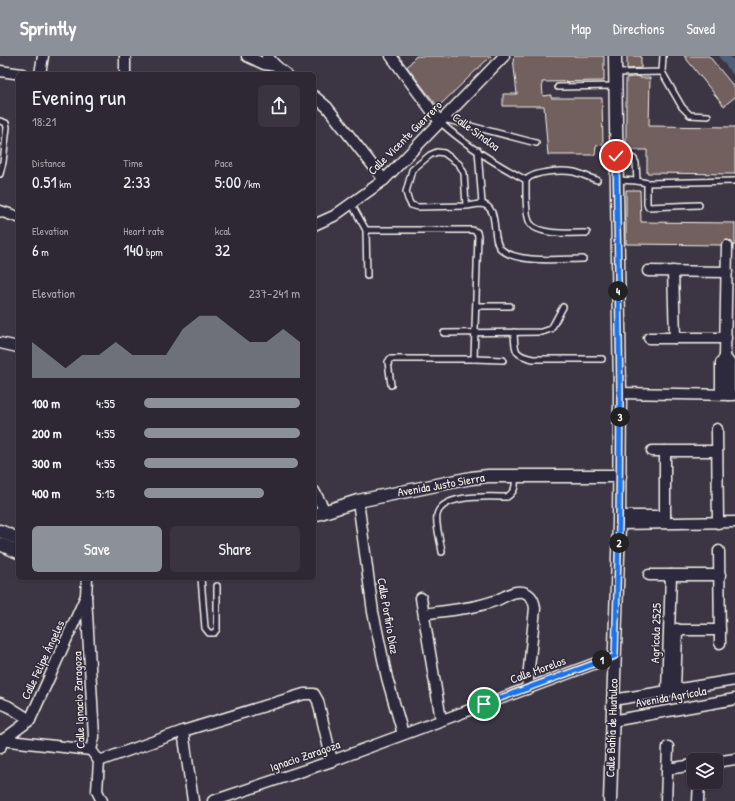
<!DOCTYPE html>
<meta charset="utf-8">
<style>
body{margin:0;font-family:"Patrick Hand",sans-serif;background:#39343f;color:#f1f3f6;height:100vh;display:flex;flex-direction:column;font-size:15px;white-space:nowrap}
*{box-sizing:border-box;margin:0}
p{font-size:13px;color:#a7a6ac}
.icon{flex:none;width:22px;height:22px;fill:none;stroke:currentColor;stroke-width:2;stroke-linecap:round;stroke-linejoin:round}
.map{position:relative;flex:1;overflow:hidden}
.side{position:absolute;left:16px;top:16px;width:300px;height:508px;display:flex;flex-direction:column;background:#2d2833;border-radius:6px;box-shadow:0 1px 3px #0004,0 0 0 1px #48444e}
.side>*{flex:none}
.fabs{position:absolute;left:687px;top:697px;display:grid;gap:8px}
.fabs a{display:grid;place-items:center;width:36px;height:36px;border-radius:6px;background:#2d2833;box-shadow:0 1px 3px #0004,0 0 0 1px #48444e;font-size:20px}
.pin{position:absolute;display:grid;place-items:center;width:34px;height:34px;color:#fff;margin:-17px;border:2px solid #fff;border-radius:50%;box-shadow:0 1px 4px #0007}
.km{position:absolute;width:20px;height:20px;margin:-10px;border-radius:50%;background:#222;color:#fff;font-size:11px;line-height:20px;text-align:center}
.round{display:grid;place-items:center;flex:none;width:42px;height:42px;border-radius:6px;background:#39343f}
.head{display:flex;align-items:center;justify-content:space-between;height:68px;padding:0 16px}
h1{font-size:22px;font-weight:600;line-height:30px}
.figures{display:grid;grid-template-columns:repeat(3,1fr);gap:6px;height:68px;padding:4px 16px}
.figures div{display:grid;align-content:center}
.figures b{font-size:17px;font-weight:600}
.figures small{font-size:11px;font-weight:400}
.figures p{font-size:11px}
.chart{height:112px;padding:8px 16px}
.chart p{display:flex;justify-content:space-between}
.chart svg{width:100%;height:72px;margin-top:4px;fill:#8c9099;opacity:.7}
.cta{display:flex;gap:8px;margin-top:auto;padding:8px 16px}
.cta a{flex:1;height:46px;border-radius:6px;background:#8c9099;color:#fff;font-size:16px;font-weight:600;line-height:46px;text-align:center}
.cta a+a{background:#39343f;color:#f1f3f6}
ul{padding:0 16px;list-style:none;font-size:13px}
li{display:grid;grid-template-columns:64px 48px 1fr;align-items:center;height:30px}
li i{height:10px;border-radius:5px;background:#8c9099}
header{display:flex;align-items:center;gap:24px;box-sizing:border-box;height:56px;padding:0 20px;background:#8c9099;color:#fff}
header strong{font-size:19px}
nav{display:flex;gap:22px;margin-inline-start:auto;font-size:14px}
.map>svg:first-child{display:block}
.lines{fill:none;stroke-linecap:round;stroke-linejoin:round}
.canal{stroke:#4d6278;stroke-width:9}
.building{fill:#72615f;stroke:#f4f1e8}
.service-casing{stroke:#f4f1e8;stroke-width:8}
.minor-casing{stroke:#f4f1e8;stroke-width:13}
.tertiary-casing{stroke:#f4f1e8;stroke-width:15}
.service{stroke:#2f2a3d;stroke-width:5}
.minor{stroke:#2f2a3d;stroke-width:10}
.tertiary{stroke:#2f2a3d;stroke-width:12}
.route-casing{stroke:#fff;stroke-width:8}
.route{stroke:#1a73e8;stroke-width:5}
.labels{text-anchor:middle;stroke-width:3;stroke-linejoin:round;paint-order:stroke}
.street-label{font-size:12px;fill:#f4f1e8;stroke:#2f2a3d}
</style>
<header>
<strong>Sprintly</strong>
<nav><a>Map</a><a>Directions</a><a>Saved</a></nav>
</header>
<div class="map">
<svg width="735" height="745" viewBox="0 0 735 745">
<rect width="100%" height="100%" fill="#3c3544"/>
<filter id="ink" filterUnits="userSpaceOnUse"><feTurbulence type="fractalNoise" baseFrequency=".025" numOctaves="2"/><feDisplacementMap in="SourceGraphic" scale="8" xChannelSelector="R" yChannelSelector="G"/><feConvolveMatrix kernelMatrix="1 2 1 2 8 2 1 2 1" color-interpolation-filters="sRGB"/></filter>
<g filter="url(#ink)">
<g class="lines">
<polyline class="canal" points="724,0 735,14"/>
</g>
<g class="building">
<polygon points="416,0 491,0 438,51 407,11"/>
<polygon points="515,0 604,0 604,25 542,26 543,40 551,39 551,42 602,42 603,89 596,90 595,99 548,99 544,50 503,50 503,38 517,38 513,2"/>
<polygon points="627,0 641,0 641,12 627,13"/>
<polygon points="684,0 709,0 735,32 735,41 724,50"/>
<polygon points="640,20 640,22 650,22 649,70 735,71 735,118 647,117 647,94 626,94 626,22"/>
<polygon points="626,134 640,134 641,166 735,167 735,189 733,189 731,185 727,184 724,185 721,189 626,188"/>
</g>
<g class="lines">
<g class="service-casing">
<g id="service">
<polyline points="662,16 682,51 690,59 708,60"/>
<polyline points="616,17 662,16 663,0"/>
<polyline points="558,31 615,30"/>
<polyline points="444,63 536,87"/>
<polyline points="0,65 6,67 7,71 3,106 0,118"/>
<path d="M440 66C465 89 496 108 526 124"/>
<polyline points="478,94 482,148"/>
<polyline points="617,101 630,101 634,103 636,107 637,125 647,127 735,125"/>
<polyline points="618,124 637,125"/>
<polyline points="647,127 647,148 648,151 699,149"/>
<polyline points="352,149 366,174 472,174 477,176 478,180 474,303 390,303 388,306 391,329"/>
<path d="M466 150 418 151 411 149 408 143 406 136 412 114 430 99 437 96 444 97 459 108 464 117 466 150C470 150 476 148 481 148 501 150 490 183 501 193 517 208 561 203 583 203"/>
<polyline points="366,174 367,220"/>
<path d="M587 177C574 177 538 180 530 167 525 159 526 135 526 124 534 115 562 114 574 116 582 118 590 122 597 124"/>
<polyline points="476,250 510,250"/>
<path d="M514 276C515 294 513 299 533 303H602"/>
<polyline points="444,277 542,276 551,273 563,251"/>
<polyline points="474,303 503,304"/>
<path d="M442 496C441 487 435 468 437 459 442 437 490 441 507 441 515 435 516 431 515 421"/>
<polyline points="201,522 205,572 209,577 214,577 217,573 217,530"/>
</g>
</g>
<g class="minor-casing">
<g id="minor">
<polyline points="125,0 125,18"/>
<polyline points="247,0 264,8 276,10"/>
<polyline points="267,0 276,10 286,18"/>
<polyline points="391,0 440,66"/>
<polyline points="0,15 22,18"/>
<polyline points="40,18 43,0"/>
<polyline points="314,40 327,51 384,124"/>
<polyline points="0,155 18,161"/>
<polyline points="314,169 334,160 384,124 504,0"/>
<polyline points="727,190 725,301 729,306 729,339"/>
<polyline points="648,215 727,216"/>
<polyline points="673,215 675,282"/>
<polyline points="649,282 726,282"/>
<polyline points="0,287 18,291"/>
<polyline points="620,337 734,339"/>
<polyline points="721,338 721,307 725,301"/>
<polyline points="717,373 718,467"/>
<polyline points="652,395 717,395"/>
<polyline points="314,435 325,455"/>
<polyline points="358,445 373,556 387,622 403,678"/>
<polyline points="619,460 665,460"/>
<polyline points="665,467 665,395"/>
<polyline points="619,468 735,466"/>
<polyline points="719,495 720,587"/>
<polyline points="649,519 720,519"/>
<polyline points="86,540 94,681 91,694 99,705 97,735 102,745"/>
<polyline points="421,542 441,664"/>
<path d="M424 558C448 554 474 553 497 544 505 541 513 534 523 536 531 538 534 544 535 552L527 633"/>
<polyline points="671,574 720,574"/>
<polyline points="675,634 677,573"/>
<polyline points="667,635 671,519"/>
<polyline points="613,644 735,624"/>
<polyline points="0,647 8,650 30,664"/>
<polyline points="612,665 735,643"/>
<polyline points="183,675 193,745"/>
<polyline points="0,684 91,694"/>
<polyline points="0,692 3,684 30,664 86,540 87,522"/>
<polyline points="99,705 183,675 304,638 314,638 318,645 332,705"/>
<polyline points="716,706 735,703"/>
<polyline points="667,713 694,709"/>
<polyline points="213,745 332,705 615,600"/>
<polyline points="666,745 668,691"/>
<polyline points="698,745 699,726"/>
</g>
</g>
<g class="tertiary-casing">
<g id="tertiary">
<polyline points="314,459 358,445 471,422 488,420 620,420"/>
<polyline points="0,475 18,483"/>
<polyline points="0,488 18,496"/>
<polyline points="610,745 619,468 620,337 615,0"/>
</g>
</g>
<use href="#service" class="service"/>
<use href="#minor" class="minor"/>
<use href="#tertiary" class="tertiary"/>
</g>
</g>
<g class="lines" filter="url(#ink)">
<g class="route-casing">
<polyline id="route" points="484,648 615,600 619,468 620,337 616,100"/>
</g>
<use href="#route" class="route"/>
</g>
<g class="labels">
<g class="street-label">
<text transform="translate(476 76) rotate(36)" y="4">Calle Sinaloa</text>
<text transform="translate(405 82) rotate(-45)" y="4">Calle Vicente Guerrero</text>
<text transform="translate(441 429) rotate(-10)" y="4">Avenida Justo Sierra</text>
<text transform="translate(388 560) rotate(80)" y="4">Calle Porfirio Díaz</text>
<text transform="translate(656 577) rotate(-88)" y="4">Agrícola 2525</text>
<text transform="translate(43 604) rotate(-65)" y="4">Calle Felipe Ángeles</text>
<text transform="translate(538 614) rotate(-20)" y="4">Calle Morelos</text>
<text transform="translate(671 641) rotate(-10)" y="4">Avenida Agrícola</text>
<text transform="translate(79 644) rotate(-92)" y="4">Calle Ignacio Zaragoza</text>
<text transform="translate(612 672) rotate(-88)" y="4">Calle Bahía de Huatulco</text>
<text transform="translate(305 700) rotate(-19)" y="4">Ignacio Zaragoza</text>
</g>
</g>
</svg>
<div class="fabs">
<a><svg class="icon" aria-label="layers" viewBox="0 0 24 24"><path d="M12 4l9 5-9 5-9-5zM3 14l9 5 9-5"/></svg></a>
</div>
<div class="pin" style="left:484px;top:648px;background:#1e9e55"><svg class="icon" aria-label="arrive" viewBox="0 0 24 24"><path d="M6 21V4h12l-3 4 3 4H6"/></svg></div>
<div class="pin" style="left:616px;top:100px;background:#d93025"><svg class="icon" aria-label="check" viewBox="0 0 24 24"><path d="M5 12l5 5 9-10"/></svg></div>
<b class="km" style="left:602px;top:604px">1</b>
<b class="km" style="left:619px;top:487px">2</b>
<b class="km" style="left:620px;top:361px">3</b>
<b class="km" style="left:618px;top:235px">4</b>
<section class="side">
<div class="head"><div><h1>Evening run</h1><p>18:21</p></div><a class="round"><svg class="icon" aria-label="share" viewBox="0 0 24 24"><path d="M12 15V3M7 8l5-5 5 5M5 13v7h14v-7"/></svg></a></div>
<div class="figures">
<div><p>Distance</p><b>0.51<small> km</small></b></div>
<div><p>Time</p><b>2:33</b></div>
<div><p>Pace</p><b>5:00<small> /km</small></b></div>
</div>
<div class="figures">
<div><p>Elevation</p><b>6<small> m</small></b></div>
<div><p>Heart rate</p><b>140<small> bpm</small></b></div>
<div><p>kcal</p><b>32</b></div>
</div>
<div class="chart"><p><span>Elevation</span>237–241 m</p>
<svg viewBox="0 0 160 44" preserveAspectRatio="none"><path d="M0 44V22L10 30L20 38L30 30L40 30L50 22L60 30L70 30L80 30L90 14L100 6L110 6L120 14L130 22L140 22L150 14L160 22V44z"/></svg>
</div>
<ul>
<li><b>100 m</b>4:55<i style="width:100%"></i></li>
<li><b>200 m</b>4:55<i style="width:100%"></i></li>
<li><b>300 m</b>4:55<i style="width:99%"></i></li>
<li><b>400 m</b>5:15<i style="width:77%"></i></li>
</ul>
<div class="cta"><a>Save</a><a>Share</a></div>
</section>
</div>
